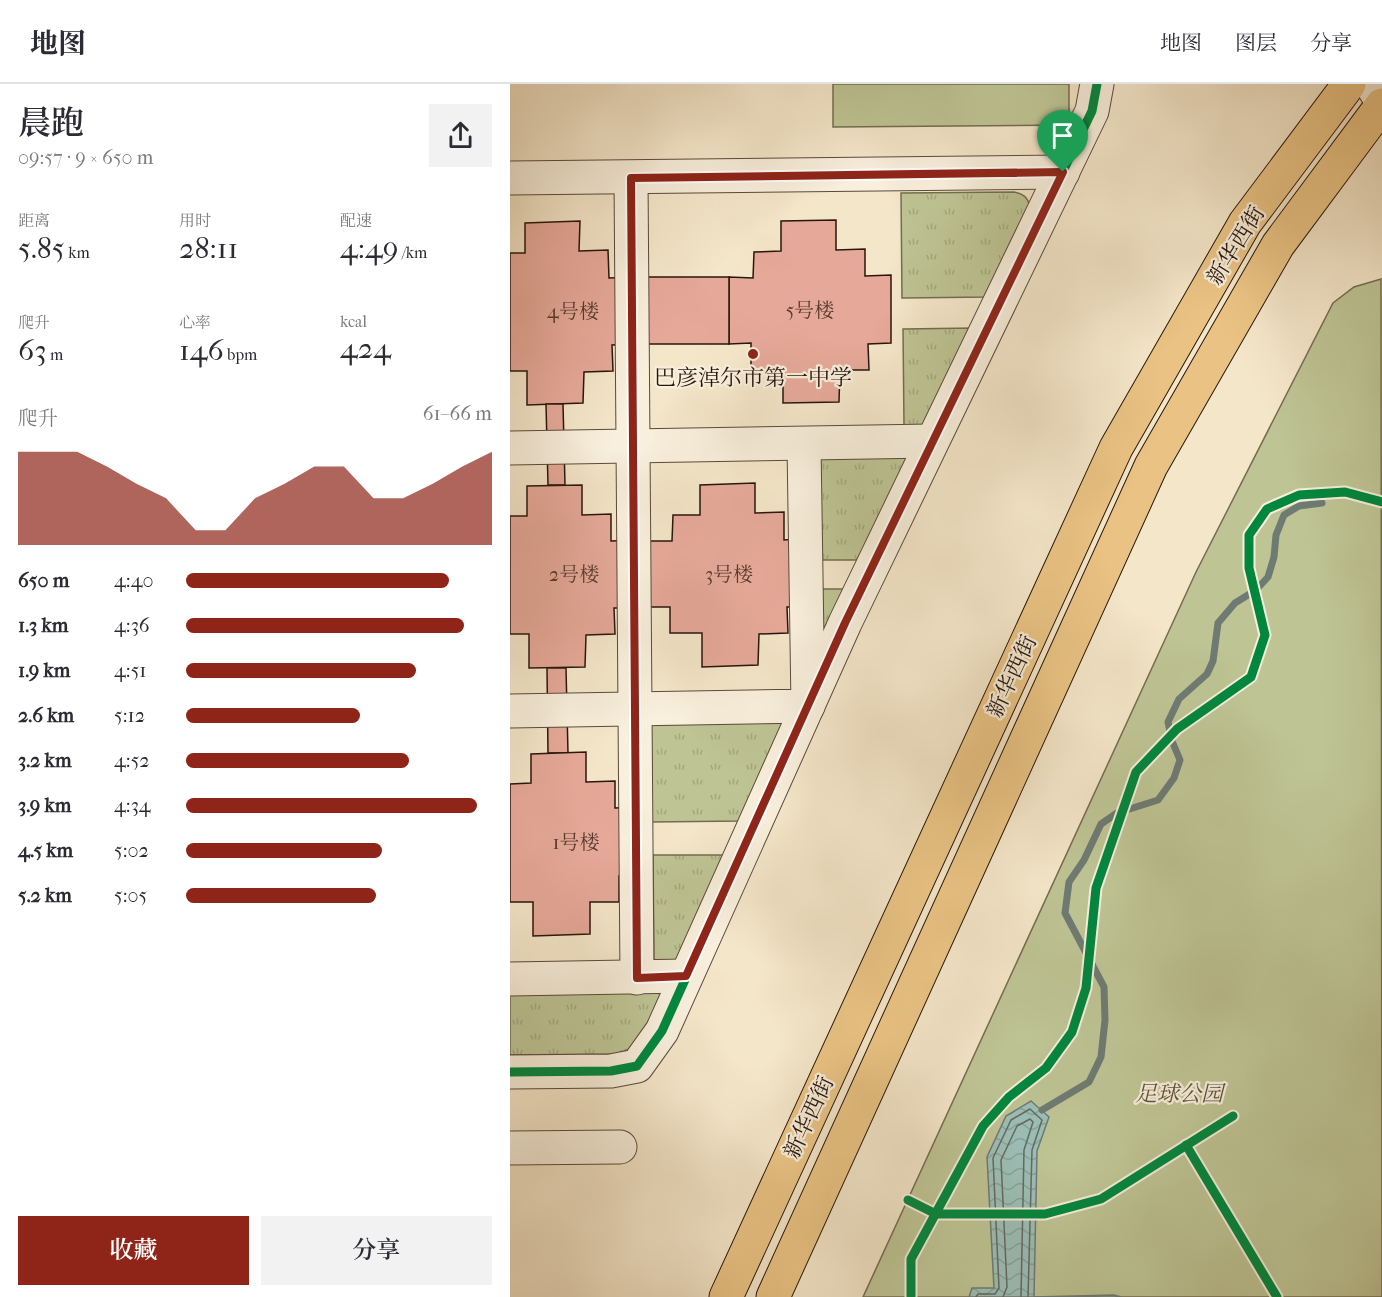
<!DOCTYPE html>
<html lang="zh">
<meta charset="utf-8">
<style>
body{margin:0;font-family:"IM FELL French Canon","Noto Serif SC",serif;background:#f2f2f3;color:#2b2b33;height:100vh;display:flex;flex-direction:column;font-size:22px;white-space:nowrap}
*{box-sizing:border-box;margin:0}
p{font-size:20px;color:#7c7c81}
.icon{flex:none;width:33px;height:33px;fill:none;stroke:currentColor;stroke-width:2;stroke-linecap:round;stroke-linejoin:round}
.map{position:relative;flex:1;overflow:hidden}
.sheet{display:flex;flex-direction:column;background:#fff;width:510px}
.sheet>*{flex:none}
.pin{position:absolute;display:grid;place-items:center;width:51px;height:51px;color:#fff;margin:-62px -26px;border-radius:50% 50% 50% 0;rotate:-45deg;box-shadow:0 0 6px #0007}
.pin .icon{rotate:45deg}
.round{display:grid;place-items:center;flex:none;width:63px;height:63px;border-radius:0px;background:#f2f2f3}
.headline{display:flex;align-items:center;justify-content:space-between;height:102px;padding:0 18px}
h1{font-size:33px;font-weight:600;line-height:45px}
.metrics{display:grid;grid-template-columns:repeat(3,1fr);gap:9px;height:102px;padding:6px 18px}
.metrics div{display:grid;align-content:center}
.metrics b{font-size:30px;font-weight:600}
.metrics small{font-size:16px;font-weight:400}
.metrics p{font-size:16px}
.chart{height:168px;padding:12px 18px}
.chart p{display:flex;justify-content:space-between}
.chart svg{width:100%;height:108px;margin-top:6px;fill:#8f2418;opacity:.7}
.button{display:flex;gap:12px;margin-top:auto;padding:12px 18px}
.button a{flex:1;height:69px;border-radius:0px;background:#8f2418;color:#fff;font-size:24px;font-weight:600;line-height:69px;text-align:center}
.button a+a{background:#f2f2f3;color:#2b2b33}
ul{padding:0 18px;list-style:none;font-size:20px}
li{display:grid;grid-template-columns:96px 72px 1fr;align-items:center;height:45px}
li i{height:15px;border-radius:8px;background:#8f2418}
header{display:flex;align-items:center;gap:36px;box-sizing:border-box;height:84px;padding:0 30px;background:#fff;border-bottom:2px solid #e1e1e2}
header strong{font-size:28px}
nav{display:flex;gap:33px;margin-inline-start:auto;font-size:21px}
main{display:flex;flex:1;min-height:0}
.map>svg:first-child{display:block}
.grass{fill:url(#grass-tufts);stroke:#736d50;stroke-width:1.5}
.green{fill:#bec494;stroke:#736d50;stroke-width:1.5}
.water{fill:url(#water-waves);stroke:#6e7b73;stroke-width:1.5}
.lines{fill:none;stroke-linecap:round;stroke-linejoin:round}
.shore{stroke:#626a62;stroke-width:1.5}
.stream{stroke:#6e7b73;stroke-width:7}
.building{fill:#e6a999;stroke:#28160c;stroke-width:1.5}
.minor-casing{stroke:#5b4a3b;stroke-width:35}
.major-casing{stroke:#28160c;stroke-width:35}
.minor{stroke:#f8efdc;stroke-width:33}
.major{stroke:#eac384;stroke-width:33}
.cycleway-casing{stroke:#f8efdc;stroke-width:13}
.cycleway{stroke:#00873e;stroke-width:9}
.route-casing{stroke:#fff;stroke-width:12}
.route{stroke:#8f2418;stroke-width:8}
.poi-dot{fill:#8f2418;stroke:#f8efdc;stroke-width:2}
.labels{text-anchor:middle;stroke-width:4.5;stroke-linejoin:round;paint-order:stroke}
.number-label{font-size:20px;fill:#583b2f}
.street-label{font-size:22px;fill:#28160c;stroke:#f8efdc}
.poi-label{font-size:22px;fill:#28160c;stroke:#f8efdc}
.park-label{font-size:22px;font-style:italic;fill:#5c533c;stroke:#f8efdc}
</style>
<header>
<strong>地图</strong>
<nav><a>地图</a><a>图层</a><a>分享</a></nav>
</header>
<main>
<section class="sheet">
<div class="headline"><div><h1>晨跑</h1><p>09:57 · 9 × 650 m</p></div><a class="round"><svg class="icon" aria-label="share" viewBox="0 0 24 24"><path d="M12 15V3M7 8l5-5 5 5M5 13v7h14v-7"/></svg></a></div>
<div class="metrics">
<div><p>距离</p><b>5.85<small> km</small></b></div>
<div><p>用时</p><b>28:11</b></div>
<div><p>配速</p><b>4:49<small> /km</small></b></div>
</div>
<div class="metrics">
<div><p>爬升</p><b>63<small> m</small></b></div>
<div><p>心率</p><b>146<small> bpm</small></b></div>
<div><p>kcal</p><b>424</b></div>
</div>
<div class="chart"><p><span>爬升</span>61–66 m</p>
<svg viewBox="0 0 160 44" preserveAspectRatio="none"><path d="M0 44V6L10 6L20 6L30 12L40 19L50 25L60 38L70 38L80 25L90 19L100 12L110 12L120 25L130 25L140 19L150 12L160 6V44z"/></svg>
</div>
<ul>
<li><b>650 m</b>4:40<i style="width:86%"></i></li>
<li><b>1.3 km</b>4:36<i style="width:91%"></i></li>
<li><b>1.9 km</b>4:51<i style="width:75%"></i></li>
<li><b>2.6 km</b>5:12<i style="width:57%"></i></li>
<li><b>3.2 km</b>4:52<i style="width:73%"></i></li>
<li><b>3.9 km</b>4:34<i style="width:95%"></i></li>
<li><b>4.5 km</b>5:02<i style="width:64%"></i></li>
<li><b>5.2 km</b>5:05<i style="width:62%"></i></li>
</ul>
<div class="button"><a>收藏</a><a>分享</a></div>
</section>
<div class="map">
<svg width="872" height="1213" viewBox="0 0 872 1213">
<defs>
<pattern id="grass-tufts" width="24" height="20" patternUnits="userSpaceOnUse" patternTransform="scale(1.5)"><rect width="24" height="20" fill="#bec494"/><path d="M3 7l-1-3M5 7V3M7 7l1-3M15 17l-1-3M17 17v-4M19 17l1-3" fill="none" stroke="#a3a87e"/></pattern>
<pattern id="water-waves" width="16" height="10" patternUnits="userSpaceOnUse" patternTransform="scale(1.5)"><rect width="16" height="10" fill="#9cbfb7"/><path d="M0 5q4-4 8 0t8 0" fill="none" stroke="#86a39c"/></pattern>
</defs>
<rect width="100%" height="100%" fill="#f4e6c9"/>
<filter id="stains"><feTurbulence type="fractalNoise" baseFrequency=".00333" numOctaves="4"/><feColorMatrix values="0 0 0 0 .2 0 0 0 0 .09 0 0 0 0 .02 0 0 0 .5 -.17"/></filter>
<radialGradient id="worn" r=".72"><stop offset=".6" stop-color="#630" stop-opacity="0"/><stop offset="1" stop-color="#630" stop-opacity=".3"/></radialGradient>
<g class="grass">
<path d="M504 108C514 110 517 113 520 122L479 213 392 214 391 109Z"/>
<polygon points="464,244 416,341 394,341 393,245"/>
<polygon points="402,373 353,476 309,476 307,375"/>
<polygon points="308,505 339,505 309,568"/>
<polygon points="277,638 232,737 141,738 141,640"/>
<polygon points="143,771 216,771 167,878 144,879"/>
<polygon points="155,907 129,957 123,964 106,970 0,971 0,909"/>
</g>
<g class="green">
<polygon points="323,0 559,0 559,41 323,43"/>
<polygon points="871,195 872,1213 353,1213 686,488 823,219 844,203"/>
</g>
<polygon class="water" points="521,1017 539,1033 527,1067 524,1213 604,1211 611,1213 459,1213 462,1204 484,1204 477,1073 496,1032"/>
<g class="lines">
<g class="shore">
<polyline points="466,1213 468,1210 485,1210 489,1204 483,1074 501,1036 520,1025 532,1036 522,1066 518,1213"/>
<polyline points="493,1213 497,1203 491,1076 507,1042 520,1035 523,1038 514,1066 511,1213"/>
</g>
<polyline class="stream" points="532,1026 579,998 591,973 595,936 594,903 555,829 559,798 574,776 591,740 607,729 648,716 664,694 670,676 662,657 658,638 669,615 697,590 703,577 708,539 725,519 746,506 758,493 764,473 766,451 774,431 789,422 812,419"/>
</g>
<g class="building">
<polygon points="326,136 326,166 355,165 355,192 381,191 381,259 358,260 359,286 330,286 329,318 273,319 273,285 241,286 241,259 219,260 219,193 243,194 244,168 271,167 271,137"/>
<polygon points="70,137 69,167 98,166 99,194 126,193 126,260 102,261 103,287 74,288 73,319 17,321 17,287 0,287 0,169 15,169 15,139"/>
<rect x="126" y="193" width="93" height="67"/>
<polygon points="36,320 53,320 55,401 38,401"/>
<polygon points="245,399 245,429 274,428 274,456 300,454 300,523 277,523 278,549 249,550 248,581 192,583 192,549 160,549 160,523 137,523 137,457 162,457 163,431 190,431 190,401"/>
<polygon points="72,401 72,431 101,430 101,457 128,456 127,524 104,524 105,550 76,551 75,583 19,584 19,550 0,550 0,432 17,432 17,402"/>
<polygon points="37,584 56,584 58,669 38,669"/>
<polygon points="76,668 76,698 105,697 105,724 132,723 131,791 109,792 109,818 80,818 80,850 23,852 23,818 0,818 0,700 21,699 21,670"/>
</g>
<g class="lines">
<g class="minor-casing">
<g id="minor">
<polyline points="861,0 872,18"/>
<polyline points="0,94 553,88"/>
<polyline points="121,94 127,894"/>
<polyline points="0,364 422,357"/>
<polyline points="0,627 298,622 294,361"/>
<polyline points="0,895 176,892"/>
<polyline points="0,988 101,987 127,982 152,947 335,539 582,27 587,0"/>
<polyline points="0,1064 110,1063"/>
</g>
</g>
<g class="major-casing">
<g id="major">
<polyline points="216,1213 606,364 735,139 839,0"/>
<polyline points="263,1213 641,382 768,161 872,21"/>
</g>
</g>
<use href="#minor" class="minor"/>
<use href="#major" class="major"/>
<g class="cycleway-casing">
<g id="cycleway">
<polyline points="0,988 101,987 127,982 152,947 335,539 582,27 587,0"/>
<polyline points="676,1061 767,1213"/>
<polyline points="398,1116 426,1130 535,1130 591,1115 723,1032"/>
<polyline points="401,1213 401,1175 473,1042 499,1013 536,984 562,948 576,904 586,804 626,688 667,645 741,593 755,551 739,484 739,451 757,425 789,411 835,408 872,418"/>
</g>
</g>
<use href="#cycleway" class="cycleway"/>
</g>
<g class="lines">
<g class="route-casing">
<polygon id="route" points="553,88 335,539 176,892 127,894 121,94"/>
</g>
<use href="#route" class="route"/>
</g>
<circle class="poi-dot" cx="243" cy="270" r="6"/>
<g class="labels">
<g class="number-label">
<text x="300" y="233">5号楼</text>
<text x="63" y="234">4号楼</text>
<text x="64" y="497">2号楼</text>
<text x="219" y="497">3号楼</text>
<text x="66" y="765">1号楼</text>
</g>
<g class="street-label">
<text transform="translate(725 161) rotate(-58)" y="8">新华西街</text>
<text transform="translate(501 592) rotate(-65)" y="8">新华西街</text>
<text transform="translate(298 1033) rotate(-65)" y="8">新华西街</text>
</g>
<g class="poi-label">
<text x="243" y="301">巴彦淖尔市第一中学</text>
</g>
<g class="park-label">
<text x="669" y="1017">足球公园</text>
</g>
</g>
<rect width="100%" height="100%" filter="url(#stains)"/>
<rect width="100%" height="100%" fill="url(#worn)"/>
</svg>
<div class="pin" style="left:553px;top:88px;background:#1e9e55"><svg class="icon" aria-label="arrive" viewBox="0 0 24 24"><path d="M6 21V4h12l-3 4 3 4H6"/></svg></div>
</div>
</main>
